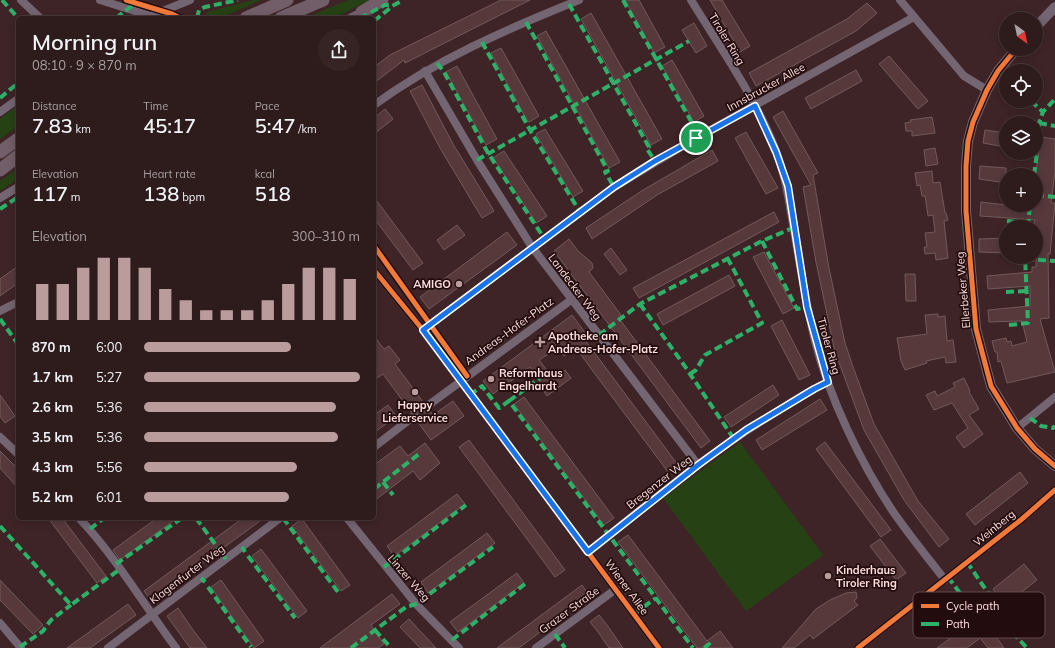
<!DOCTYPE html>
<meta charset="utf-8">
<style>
body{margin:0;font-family:Mulish,sans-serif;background:#362425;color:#f1f3f6;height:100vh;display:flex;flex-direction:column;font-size:15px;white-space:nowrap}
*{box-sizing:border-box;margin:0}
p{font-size:13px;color:#a7a1a3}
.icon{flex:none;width:22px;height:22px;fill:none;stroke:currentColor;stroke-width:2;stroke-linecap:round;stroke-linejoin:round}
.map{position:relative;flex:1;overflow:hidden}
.drawer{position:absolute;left:16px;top:16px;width:360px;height:504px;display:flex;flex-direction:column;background:#2e1b1c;border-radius:6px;box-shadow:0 2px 10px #0003,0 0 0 1px #49393b}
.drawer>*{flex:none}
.needle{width:26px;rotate:147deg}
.buttons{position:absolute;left:999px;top:12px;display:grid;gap:8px}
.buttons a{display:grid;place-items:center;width:44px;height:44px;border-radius:50%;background:#2e1b1c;box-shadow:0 2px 10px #0003,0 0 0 1px #49393b;font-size:20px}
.pin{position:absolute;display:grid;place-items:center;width:34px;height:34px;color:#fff;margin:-17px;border:2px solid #fff;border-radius:50%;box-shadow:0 1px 4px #0007}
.round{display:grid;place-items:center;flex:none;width:42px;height:42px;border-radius:21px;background:#362425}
.head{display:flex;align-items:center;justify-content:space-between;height:68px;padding:0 16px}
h1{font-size:22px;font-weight:600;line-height:30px}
.figures{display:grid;grid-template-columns:repeat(3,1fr);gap:6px;height:68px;padding:4px 16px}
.figures div{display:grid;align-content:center}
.figures b{font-size:20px;font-weight:600}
.figures small{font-size:11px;font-weight:400}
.figures p{font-size:11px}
.chart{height:112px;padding:8px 16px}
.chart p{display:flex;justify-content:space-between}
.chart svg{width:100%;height:72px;margin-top:4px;stroke:#bb9c9d;stroke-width:6}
ul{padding:0 16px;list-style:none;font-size:13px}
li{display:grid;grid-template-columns:64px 48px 1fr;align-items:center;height:30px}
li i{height:10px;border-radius:5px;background:#bb9c9d}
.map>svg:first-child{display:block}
.green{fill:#264214}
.building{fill:#57393c;stroke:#715a5b}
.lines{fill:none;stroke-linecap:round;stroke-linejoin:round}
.minor-tunnel{stroke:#5b4041;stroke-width:8;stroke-dasharray:8 4;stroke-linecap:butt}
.minor{stroke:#736572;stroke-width:8}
.tertiary{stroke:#736572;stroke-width:10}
.trunk{stroke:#725e69;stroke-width:13}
.quiet{stroke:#2db169;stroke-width:4;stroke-dasharray:8 4;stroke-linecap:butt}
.cycleway-casing{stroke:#220c0d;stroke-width:8}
.cycleway{stroke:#f17a3a;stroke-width:5}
.route-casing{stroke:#fff;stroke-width:8}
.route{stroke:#1a73e8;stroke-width:5}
.poi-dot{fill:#bb9c9d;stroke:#220c0d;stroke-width:1.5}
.labels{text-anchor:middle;stroke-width:3.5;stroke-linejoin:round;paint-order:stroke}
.street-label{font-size:11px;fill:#fedddd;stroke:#220c0d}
.poi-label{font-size:11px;font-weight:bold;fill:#fedddd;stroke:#220c0d;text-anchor:start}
.key{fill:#220c0d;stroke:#644b4b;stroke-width:1}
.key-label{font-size:11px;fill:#fedddd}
</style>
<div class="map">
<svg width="1055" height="648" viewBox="0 0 1055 648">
<rect width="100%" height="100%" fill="#3e2426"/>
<g class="green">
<polygon points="253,0 261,0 221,18 203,18 207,12"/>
<polygon points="348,0 369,0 335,18 305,18"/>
<polygon points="18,105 18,126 0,139 0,119"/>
<polygon points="18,168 18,179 0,191 0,181"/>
<polygon points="740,442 823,555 746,611 663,498"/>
</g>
<g class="building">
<polygon points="501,0 530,0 405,63 404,60 374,83 374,67 390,55"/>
<polygon points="625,0 639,0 665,47 654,53"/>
<polygon points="710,0 722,0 750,46 740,52"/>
<polygon points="867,3 877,13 856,31 756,86 749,73 847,19"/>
<polygon points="591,13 662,139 651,145 581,19"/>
<polygon points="694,23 707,46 696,53 682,30"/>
<polygon points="546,31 620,162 609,168 537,36"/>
<polygon points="501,48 539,116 531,121 528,122 491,53"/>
<polygon points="889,56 928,101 918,109 879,64"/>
<polygon points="672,60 704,116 694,122 662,66"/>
<polygon points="457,66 497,139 486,145 446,72"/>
<polygon points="856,70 862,81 811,109 805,98"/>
<polygon points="422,85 453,144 494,211 482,218 440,148 410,91"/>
<polygon points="385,109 393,119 374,134 374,118"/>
<polygon points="783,111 818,173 813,175 829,268 845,343 852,364 874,424 918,501 949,539 939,547 904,500 864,430 840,365 835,352 816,262 803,187 811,185 773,117"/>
<polygon points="932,117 935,133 912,136 912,131 906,131 905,123 911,122 910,120"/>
<polygon points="545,129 583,191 573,197 536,134"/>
<polygon points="985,130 1006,133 1006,147 983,143"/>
<polygon points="746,132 778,188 766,194 735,138"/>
<polygon points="1041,137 1055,139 1055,172 1051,203 1055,203 1050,254 1048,254 1049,318 1040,319 1055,372 1007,383 1001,361 998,362 997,352 995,352 992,341 1006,338 1007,342 1011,341 1012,346 1027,342 1022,321 989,322 988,310 1030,306 1030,286 988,289 987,276 1032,272 1032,267 1036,267 1036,227 1034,227 1035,220 980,216 981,202 1006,205 1036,205 1037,189 1036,189 1036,171"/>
<polygon points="935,148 938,164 926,166 924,150"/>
<polygon points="712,150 718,161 657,195 592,239 586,228 643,190"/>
<polygon points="504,151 547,216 536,223 493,158"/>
<polygon points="980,166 1006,168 1006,183 979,179"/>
<polygon points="932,171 933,183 940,182 945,213 946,213 948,220 944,221 948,258 936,260 935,253 925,254 924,247 927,247 925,233 935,232 933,215 928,216 925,196 922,196 920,185 917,186 915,173"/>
<polygon points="374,197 423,263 413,270 374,218"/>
<polygon points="774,212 779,222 639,298 633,288"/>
<polygon points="457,225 465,235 444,250 437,240"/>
<polygon points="507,232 517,245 429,309 420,297"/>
<polygon points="1006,238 1006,253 979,252 979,239"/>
<polygon points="569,239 578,251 592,263 593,268 589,272 621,315 618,317 710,441 701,448 554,251"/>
<polygon points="611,248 627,270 620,275 604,254"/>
<polygon points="764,252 794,308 783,314 753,257"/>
<polygon points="18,266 18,283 0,296 0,279"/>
<polygon points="905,274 915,274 916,301 906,301"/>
<polygon points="729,275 735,286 663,325 657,314"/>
<polygon points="938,314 938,317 945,316 947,341 953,340 956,362 946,363 945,357 926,361 927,363 905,370 901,361 897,338 927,334 925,315"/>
<polygon points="572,315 589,338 585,340 678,465 668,472 575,347 564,356 558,348 539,360 553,378 565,370 571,378 547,396 541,387 543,386 530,367 493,394 483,381"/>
<polygon points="782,320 810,375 799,380 771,326"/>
<polygon points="374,336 384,349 389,346 400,360 395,364 423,402 421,407 422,411 426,412 430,411 433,415 453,401 464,416 431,440 417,421 419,418 419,413 416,411 411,412 383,374 374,380"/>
<polygon points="964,378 970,391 969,392 979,409 969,415 983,434 964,448 956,437 968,428 952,403 934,410 926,395 935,391 937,396 955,387 953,383"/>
<polygon points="773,385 779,395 731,427 724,417"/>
<polygon points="0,395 15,416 5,423 0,416"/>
<polygon points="524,397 614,518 604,525 514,404"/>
<polygon points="820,399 827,410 762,450 756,440"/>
<polygon points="388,405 396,416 374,433 374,415"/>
<polygon points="469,440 565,570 555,577 459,447"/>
<polygon points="825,442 891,530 881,537 816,449"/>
<polygon points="425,443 440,463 420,480 413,471 374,501 374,465 400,446 408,456"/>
<polygon points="0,451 18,469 18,488 0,468"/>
<polygon points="1020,472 1028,483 975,525 966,514"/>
<polygon points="457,494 465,504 394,556 387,546"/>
<polygon points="48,518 62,518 106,576 97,583"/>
<polygon points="157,518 177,518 120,560 113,550"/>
<polygon points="243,518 264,518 151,601 144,591"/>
<polygon points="302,519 350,585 341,591 292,526"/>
<polygon points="487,533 495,543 428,593 421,582"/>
<polygon points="628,535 707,641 720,631 733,648 697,648 618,542"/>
<polygon points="880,539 906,573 896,580 870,546"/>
<polygon points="261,549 307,611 298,618 252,556"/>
<polygon points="1024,564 1037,580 1005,605 993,589"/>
<polygon points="517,573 524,583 458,632 450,622"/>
<polygon points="0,580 43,625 33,634 0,600"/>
<polygon points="221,580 264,641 254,648 211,587"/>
<polygon points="582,585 589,595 519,648 497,648"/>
<polygon points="856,592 857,598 854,601 858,605 813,639 810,635 794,648 782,648 816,609 830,600 846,593"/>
<polygon points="392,594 400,604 371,625 384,644 378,648 320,648"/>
<polygon points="128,604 136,615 90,648 67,648"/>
<polygon points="178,608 193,630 207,648 190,648 167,616"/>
<polygon points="599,615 607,625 623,648 609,648 598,632 590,622"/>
<polygon points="981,616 1004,648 988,648 980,638 967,648 937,648"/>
<polygon points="409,619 422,633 436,648 420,648 400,627"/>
</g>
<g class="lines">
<polyline class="minor-tunnel" points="414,416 426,407"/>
<g class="minor">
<polyline points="21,0 40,18"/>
<polyline points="100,0 157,18"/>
<path d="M691 0C721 49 756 98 776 151 786 177 789 203 794 230 800 267 806 304 815 341 829 397 861 464 894 513 910 536 928 558 945 580"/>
<polyline points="900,0 964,76 987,90"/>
<polyline points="148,17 190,0"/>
<polyline points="350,18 365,10"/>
<polyline points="425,71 477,160 532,247 698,465"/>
<path d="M374 105C437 59 507 29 579 0"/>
<polyline points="0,112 18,99"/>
<polyline points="0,198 18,187"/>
<polyline points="374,270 423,330 659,648"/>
<polyline points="0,311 18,302"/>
<polyline points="423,330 614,187 696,138 914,17"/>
<polyline points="426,407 571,300"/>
<polyline points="1017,428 1055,397"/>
<polyline points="0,437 18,454"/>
<polyline points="374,447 414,416"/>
<path d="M79 518C116 557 144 605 176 648"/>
<polyline points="347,518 416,604 459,648"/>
<path d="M588 552C648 504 707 454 773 414 791 403 808 391 828 382"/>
<polyline points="0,623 21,648"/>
<polyline points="108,648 280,518"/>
<polyline points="536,648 616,589"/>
<polyline points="858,648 1022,519 1055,490"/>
</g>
<g class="tertiary">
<polyline points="1036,27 1055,7"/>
<polyline points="1016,49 998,71 987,90 973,122 968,141 966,166 966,211 976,329 991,386 1017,428 1035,449 1055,466"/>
</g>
<g class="trunk">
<polyline points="362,12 382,0"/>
<polyline points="246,18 287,0"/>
<polyline points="281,18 323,0"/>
<polyline points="0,152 18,139"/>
<polyline points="0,170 18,156"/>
</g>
<g class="quiet">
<polyline points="2,0 18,18"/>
<polyline points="623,0 692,123 689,126 696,138"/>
<polyline points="569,4 649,147 647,149 655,161"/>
<polyline points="116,18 137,2"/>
<polyline points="197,18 199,10 205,7 238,0"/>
<polyline points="360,18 385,5 394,5"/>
<polyline points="374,21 394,5 403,0"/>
<polyline points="526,22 608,171 605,172 614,187"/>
<polyline points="482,42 530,130 580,212"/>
<polyline points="437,63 444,72 488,153 544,238"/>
<polyline points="998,71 1006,78"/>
<polyline points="0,98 18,83"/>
<polyline points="1031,101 1043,112"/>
<polyline points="1039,123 1055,126"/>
<polyline points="1028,153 1037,154"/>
<polyline points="477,160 689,41"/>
<polyline points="1034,175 1039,137 1039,123 1043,112 1055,99"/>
<polyline points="1036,195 1055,197"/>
<polyline points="0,209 18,197"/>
<polyline points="1007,221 1028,223"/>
<polyline points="1028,227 1030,205"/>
<polyline points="762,241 797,309 807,307"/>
<polyline points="1006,257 1011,257"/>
<polyline points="1026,259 1055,261"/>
<polyline points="1006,292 1027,291"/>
<polyline points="640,304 684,365 734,439"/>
<polyline points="0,319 18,344"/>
<polyline points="1009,325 1028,323 1025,257"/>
<polyline points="599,335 640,304 762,241 793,228"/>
<polyline points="690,374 696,370 705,355 762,323 728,259"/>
<polyline points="470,395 482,386 499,408 509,401 693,648"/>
<polyline points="509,401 540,378"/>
<polyline points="1030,418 1041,426 1053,428 1055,426"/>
<polyline points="383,482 393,495"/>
<polyline points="374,489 419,454"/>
<polyline points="196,518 226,559"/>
<polyline points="283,518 338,592"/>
<polyline points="0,526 71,605 120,569"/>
<polyline points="90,529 104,518"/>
<polyline points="242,547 245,552"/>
<polyline points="248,556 295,618"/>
<polyline points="967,562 999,609 1008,628 1027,648"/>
<polyline points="116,564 182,518"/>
<polyline points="384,567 466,505"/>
<polyline points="948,577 974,612 987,618 999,609"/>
<polyline points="201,578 205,582"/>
<polyline points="208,587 251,647"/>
<polyline points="634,614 656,598"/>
<polyline points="987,618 993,623 996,623 1008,628"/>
<polyline points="375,630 391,648"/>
<polyline points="555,634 565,648"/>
<polyline points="452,640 525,584"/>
<polyline points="20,647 43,631 51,620 71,605"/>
<polyline points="351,648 406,607 416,604 493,547"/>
<polyline points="704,648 709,644 712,648"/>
</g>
<g class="cycleway-casing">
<g id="cycleway">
<polyline points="126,0 172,14 180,18"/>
<polyline points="1016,49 998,71 987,90 973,122 968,141 966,166 966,211 976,329 991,386 1017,428 1035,449 1055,466"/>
<polyline points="374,246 467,376"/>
<polyline points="374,270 423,330 659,648"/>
<polyline points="858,648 1022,519 1055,490"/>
</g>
</g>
<use href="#cycleway" class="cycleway"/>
</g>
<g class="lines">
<g class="route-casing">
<polygon id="route" points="755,106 776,152 788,186 807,307 828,382 814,389 746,430 698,465 588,552 423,330 614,187 655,161"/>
</g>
<use href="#route" class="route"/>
</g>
<g class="poi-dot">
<circle cx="459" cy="284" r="4"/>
<path d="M538 336h4v4h4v4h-4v4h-4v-4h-4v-4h4z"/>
<circle cx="491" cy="379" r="4"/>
<circle cx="415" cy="392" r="4"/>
<circle cx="828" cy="576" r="4"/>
</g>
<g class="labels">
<g class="street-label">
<text transform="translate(727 39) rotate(59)" y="4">Tiroler Ring</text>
<text transform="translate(766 87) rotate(-29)" y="4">Innsbrucker Allee</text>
<text transform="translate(575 287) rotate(53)" y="4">Landecker Weg</text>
<text transform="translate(963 290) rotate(-95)" y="4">Ellerbeker Weg</text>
<text transform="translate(509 331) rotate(-36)" y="4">Andreas-Hofer-Platz</text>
<text transform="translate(829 346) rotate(74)" y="4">Tiroler Ring</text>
<text transform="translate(659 482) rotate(-38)" y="4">Bregenzer Weg</text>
<text transform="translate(994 528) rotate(-39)" y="4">Weinberg</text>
<text transform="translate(187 574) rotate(-37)" y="4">Klagenfurter Weg</text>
<text transform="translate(409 578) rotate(49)" y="4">Linzer Weg</text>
<text transform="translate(627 587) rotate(54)" y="4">Wiener Allee</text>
<text transform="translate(569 610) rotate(-36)" y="4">Grazer Straße</text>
</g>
<g class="poi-label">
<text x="451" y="288" text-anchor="end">AMIGO</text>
<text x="548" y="340">Apotheke am<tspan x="548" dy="13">Andreas-Hofer-Platz</tspan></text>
<text x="499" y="377">Reformhaus<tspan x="499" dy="13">Engelhardt</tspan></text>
<text x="415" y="409" text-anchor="middle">Happy<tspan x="415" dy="13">Lieferservice</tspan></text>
<text x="836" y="574">Kinderhaus<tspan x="836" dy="13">Tiroler Ring</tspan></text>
</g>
</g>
<rect x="913" y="592" width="132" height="46" rx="6" class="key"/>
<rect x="921" y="604" width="18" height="4" fill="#f17a3a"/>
<rect x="921" y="622" width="18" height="4" fill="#2db169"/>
<g class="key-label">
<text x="946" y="610">Cycle path</text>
<text x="946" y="628">Path</text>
</g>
</svg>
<div class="buttons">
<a><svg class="needle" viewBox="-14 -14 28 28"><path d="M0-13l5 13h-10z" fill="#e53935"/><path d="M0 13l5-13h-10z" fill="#a7a1a3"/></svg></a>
<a><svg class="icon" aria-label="locate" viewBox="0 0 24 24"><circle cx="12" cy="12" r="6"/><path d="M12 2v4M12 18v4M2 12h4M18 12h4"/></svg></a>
<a><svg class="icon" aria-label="layers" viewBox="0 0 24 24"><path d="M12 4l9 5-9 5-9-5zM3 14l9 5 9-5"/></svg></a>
<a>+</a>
<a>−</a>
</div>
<div class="pin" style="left:696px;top:138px;background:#1e9e55"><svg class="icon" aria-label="arrive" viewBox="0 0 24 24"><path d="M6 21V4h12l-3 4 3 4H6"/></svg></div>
<section class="drawer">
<div class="head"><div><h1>Morning run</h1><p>08:10 · 9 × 870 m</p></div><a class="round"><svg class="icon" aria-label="share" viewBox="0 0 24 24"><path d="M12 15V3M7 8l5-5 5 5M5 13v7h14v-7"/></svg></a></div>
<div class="figures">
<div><p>Distance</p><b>7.83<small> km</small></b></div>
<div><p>Time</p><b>45:17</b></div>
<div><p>Pace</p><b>5:47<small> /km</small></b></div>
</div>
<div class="figures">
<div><p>Elevation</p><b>117<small> m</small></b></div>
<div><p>Heart rate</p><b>138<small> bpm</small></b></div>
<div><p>kcal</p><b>518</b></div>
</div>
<div class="chart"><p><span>Elevation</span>300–310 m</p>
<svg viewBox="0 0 160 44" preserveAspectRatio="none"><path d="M5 44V22M15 44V22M25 44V12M35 44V6M45 44V6M55 44V12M65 44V25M75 44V32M85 44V38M95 44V38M105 44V38M115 44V32M125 44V22M135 44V12M145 44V12M155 44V19"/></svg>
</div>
<ul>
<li><b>870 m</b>6:00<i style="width:68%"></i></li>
<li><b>1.7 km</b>5:27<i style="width:100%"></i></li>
<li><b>2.6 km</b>5:36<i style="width:89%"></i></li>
<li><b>3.5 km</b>5:36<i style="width:90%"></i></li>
<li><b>4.3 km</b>5:56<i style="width:71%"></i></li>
<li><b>5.2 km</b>6:01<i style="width:67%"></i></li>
</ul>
</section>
</div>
